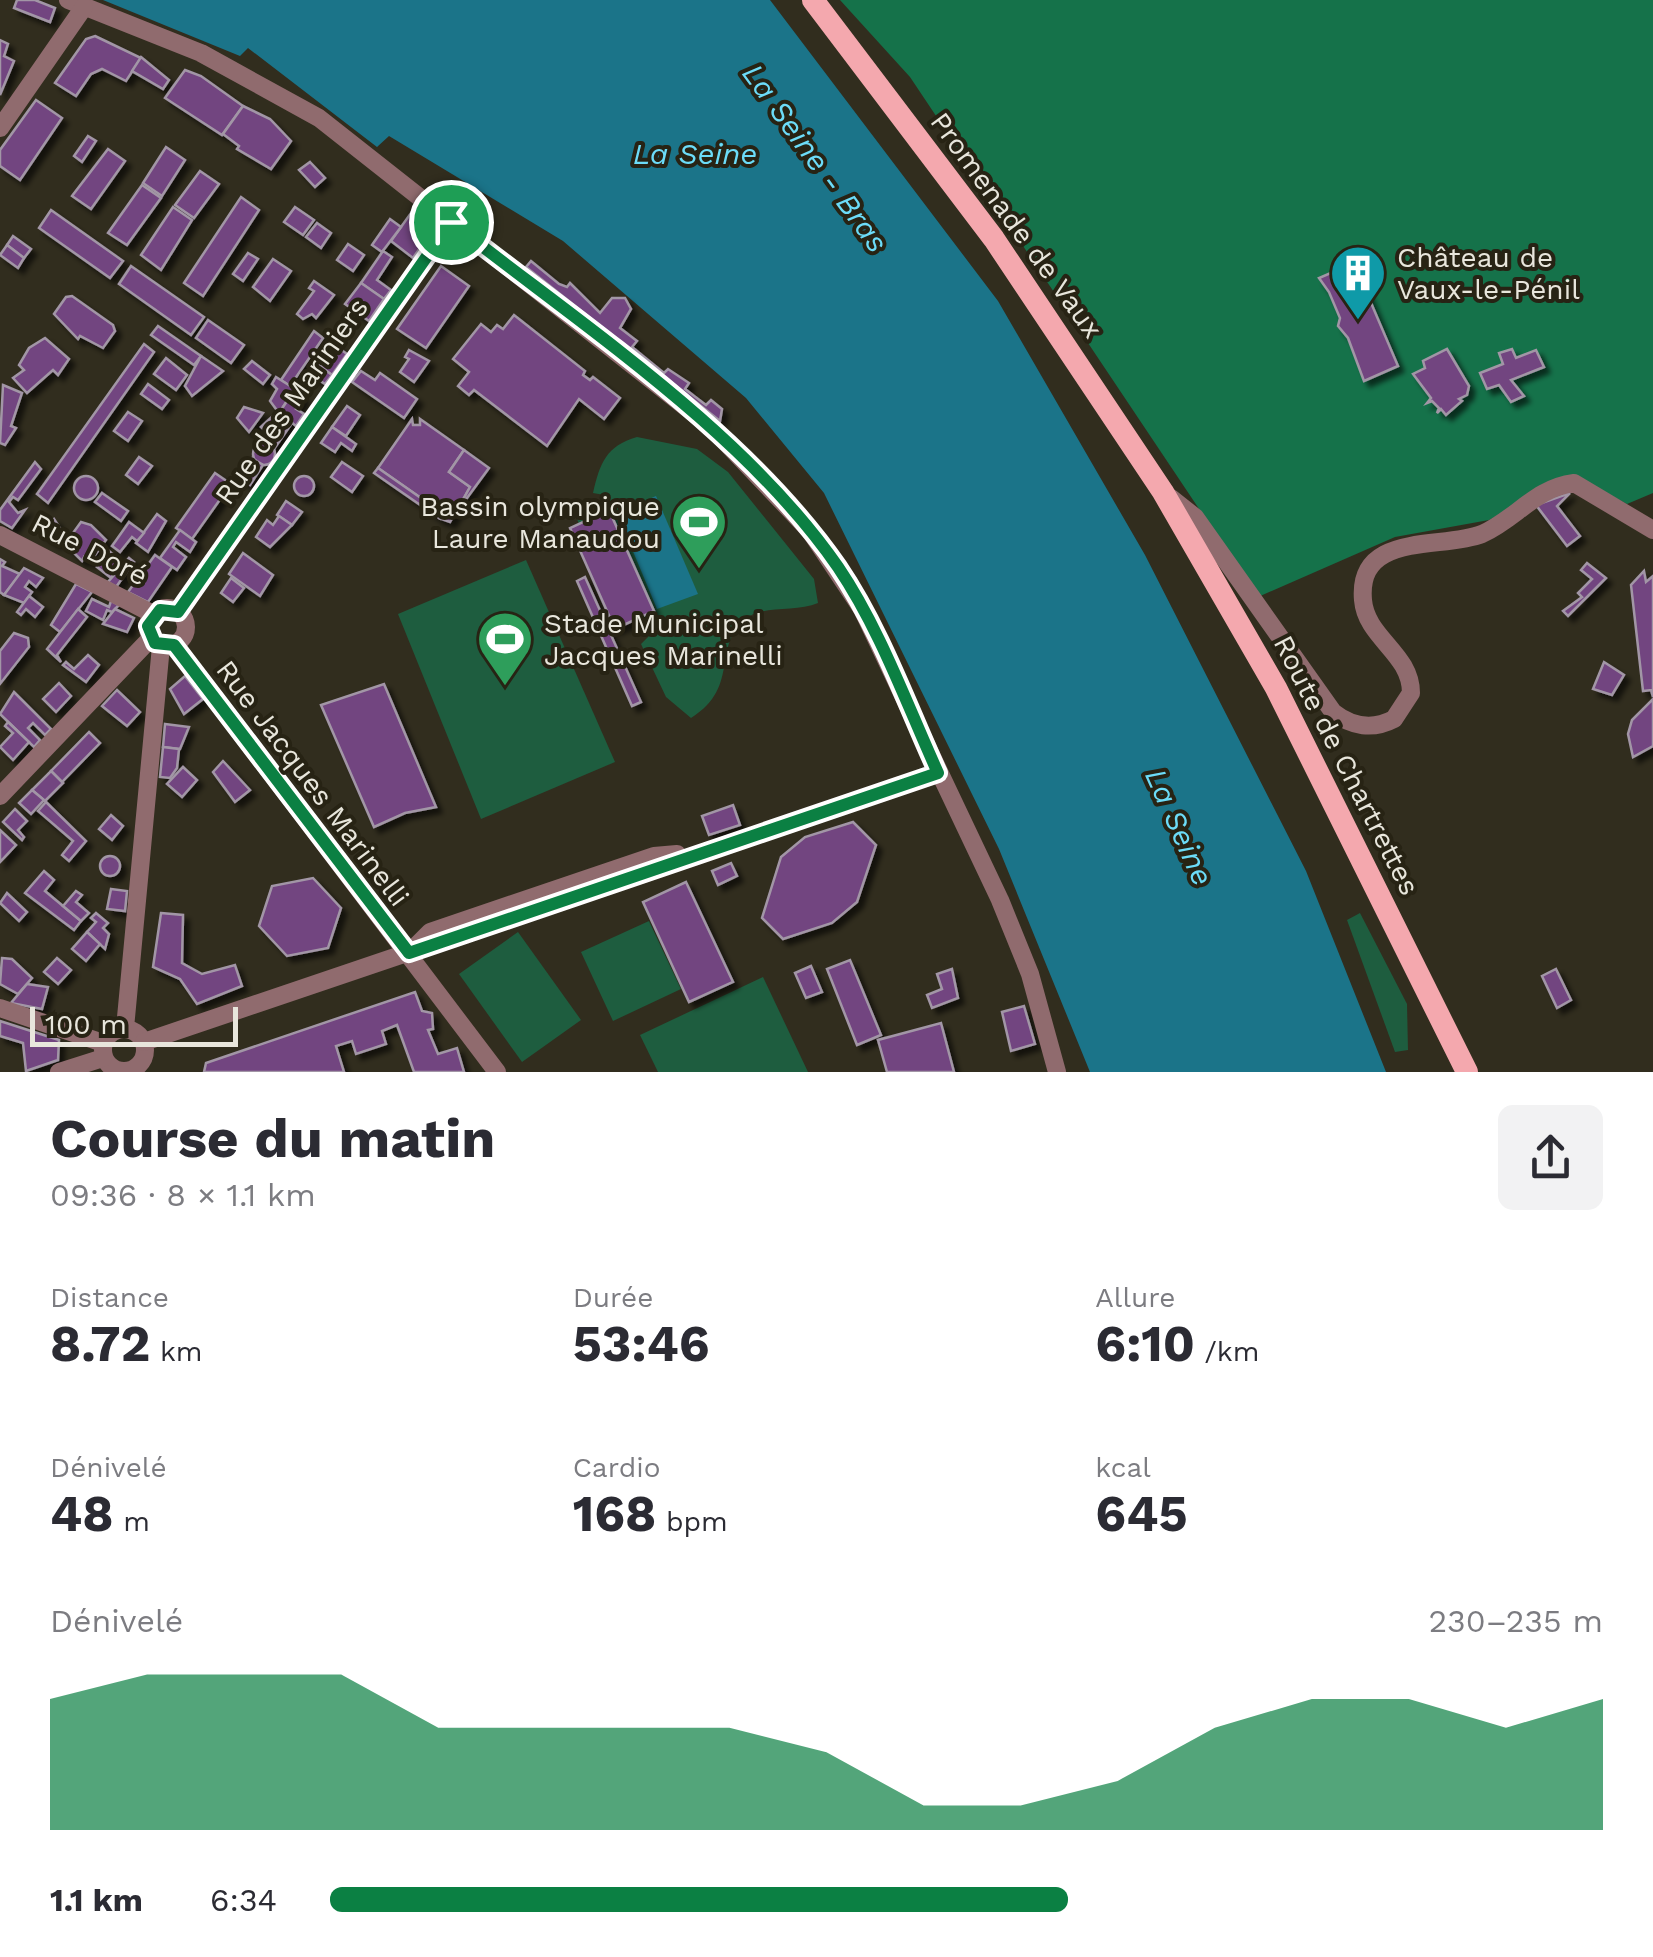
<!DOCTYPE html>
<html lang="fr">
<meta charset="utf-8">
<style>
body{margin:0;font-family:"Work Sans",sans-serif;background:#f2f2f3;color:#2b2b33;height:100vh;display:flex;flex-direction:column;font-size:38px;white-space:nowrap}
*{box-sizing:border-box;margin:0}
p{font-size:32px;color:#7c7c81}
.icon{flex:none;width:55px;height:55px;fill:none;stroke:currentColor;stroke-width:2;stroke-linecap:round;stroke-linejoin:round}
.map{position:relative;height:1072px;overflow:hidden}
.panel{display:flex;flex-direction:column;background:#fff;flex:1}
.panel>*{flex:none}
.scale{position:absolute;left:30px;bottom:25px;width:208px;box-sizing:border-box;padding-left:10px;border:5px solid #e8e6dc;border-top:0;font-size:28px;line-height:35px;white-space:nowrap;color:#e8e6dc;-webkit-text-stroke:8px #272314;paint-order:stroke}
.pin{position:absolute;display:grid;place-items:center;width:85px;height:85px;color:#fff;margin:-42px;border:5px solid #fff;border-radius:50%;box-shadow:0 2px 10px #0007}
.round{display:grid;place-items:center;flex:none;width:105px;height:105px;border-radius:15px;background:#f2f2f3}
.overview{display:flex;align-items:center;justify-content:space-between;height:170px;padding:0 50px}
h1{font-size:55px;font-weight:700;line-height:75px}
.metrics{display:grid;grid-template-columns:repeat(3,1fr);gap:15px;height:170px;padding:10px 50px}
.metrics div{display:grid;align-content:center}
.metrics b{font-size:50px;font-weight:700}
.metrics small{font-size:28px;font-weight:400}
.metrics p{font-size:28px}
.chart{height:280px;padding:20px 50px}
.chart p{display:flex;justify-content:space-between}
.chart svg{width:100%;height:180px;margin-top:10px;fill:#0b8043;opacity:.7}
ul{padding:0 50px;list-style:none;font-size:32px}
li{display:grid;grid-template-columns:160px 120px 1fr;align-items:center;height:75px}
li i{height:25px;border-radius:12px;background:#0b8043}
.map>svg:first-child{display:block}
.green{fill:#1e5d3f}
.forest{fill:#15724a}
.water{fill:#1b7489}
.building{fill:#724580;stroke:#a296a6;stroke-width:2.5;filter:url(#shadow)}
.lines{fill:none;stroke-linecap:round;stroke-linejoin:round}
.minor{stroke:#906b6e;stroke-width:18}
.major{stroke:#f4a8ae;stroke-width:22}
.route-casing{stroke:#fff;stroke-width:20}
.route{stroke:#0b8043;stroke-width:12}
.labels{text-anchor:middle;stroke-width:8;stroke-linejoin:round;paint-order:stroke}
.street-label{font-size:28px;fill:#e8e6dc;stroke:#272314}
.poi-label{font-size:28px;fill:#e8e6dc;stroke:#272314;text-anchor:start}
.water-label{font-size:30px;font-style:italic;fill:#6cdcf8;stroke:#272314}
</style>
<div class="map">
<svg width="1653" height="1072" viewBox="0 0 1653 1072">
<defs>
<filter id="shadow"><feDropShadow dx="5.5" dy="5.5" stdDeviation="2.5" flood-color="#0009"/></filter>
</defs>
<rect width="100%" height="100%" fill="#312d1e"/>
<g class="green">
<path d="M637 437 697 449 728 472 814 579 818 603C797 612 765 606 750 616 709 642 743 686 691 718L666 697 641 644 650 635 643 617 615 629 570 528 579 524 577 519 585 516 587 520 609 511 610 496 593 493C600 463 606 446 637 437Z"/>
<polygon points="526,560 615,762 481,819 398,614"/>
<polygon points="1360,913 1407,1004 1408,1050 1395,1052 1347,920"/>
<polygon points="649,921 681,989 613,1021 581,952"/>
<polygon points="518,932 581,1020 522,1062 459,974"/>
<polygon points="763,977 808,1072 658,1072 640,1035"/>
</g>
<polygon class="forest" points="840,0 1653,0 1653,493 1627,504 1575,476 1489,520 1395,537 1258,597 910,77"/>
<g class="water">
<polygon points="103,0 770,0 998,301 1145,555 1306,871 1386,1072 1090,1072 999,849 824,493 746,398 563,241 389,136 377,147 248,48 240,56"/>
<polygon points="656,496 698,594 657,609 617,513"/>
</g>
<g class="building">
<polygon points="17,0 35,0 55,8 50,22 14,8"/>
<polygon points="95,36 141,58 126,81 102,69 91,74 76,96 55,83 86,39"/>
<polygon points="0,40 8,44 4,56 14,61 0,95"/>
<polygon points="141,57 169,80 163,89 132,71"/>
<polygon points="185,70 201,76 243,106 222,135 165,98"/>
<polygon points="36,100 62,118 20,180 0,166 0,150"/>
<polygon points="243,106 270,119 291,141 271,169 237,149 239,146 223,134"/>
<polygon points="88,136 96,141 82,162 74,156"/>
<polygon points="166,147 185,160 162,196 143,183"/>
<polygon points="108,149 125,161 91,209 72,196"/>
<polygon points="310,162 325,178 315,187 299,170"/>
<polygon points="200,171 219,184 194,218 175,205"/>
<polygon points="142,185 161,198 127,245 108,233"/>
<polygon points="241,197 259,210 203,296 184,283"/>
<polygon points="416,206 433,219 434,228 413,258 391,241"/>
<polygon points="173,207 192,220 161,270 141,255"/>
<polygon points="295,207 314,220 303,235 284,222"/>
<polygon points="51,210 123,261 110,278 39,228"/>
<polygon points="390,219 401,227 382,252 372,245"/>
<polygon points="317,223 331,233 321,248 306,237"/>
<polygon points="13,236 31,249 24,258 7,245"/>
<polygon points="348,244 364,255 353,271 337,260"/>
<polygon points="7,245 24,258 18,268 0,255"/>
<polygon points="383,251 392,257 377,280 391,290 384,299 361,283"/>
<polygon points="248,253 258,259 243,281 233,274"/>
<polygon points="273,259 291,271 270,301 253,287"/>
<polygon points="531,261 559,284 567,287 570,283 600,313 612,298 625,298 631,309 620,328 637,341 632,347 664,373 668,369 689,383 685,389 706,405 711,400 722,409 720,421 526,267"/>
<polygon points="1354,263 1398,366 1364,381 1348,338 1338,326 1340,318 1329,292 1319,278"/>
<polygon points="131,266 204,317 191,335 119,284"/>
<polygon points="441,266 469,286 426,348 397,329"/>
<polygon points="314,281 334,295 316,318 312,314 303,319 297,314 314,291 309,288"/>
<polygon points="361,283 384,299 369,321 345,304"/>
<polygon points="72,296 113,325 115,331 103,348 80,336 78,339 54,314 66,297"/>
<polygon points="514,315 585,371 583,375 590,380 593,377 620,398 604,419 579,399 547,446 474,390 469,395 458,386 469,372 453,359 481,324 491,332 497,325 503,329"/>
<polygon points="208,320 244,345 231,363 196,338"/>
<polygon points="158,326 201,356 194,365 151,335"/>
<polygon points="314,331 323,338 290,386 281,380"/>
<polygon points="45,338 69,359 58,375 53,370 27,393 13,378 24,370 19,365 29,348"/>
<polygon points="144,344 154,352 48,503 37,494"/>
<polygon points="336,346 347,354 332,375 321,367"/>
<polygon points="1447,349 1469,386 1467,395 1459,399 1462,401 1446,415 1441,409 1437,413 1439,408 1432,401 1427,403 1431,398 1413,374 1425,368 1423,361"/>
<polygon points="1512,349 1516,358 1536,350 1544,367 1511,380 1524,396 1511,402 1499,385 1487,389 1480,373 1503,364 1499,353"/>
<polygon points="409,350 429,361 414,382 400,372 409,359 405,357"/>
<polygon points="201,356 223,371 192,396 185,386"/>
<polygon points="166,358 187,375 176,390 154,374"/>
<polygon points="252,361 270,375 263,384 244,369"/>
<polygon points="314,362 332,375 325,384 307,372"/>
<polygon points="361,371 375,380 380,373 417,399 404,418 352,382"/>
<polygon points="276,377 295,389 279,413 270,401 277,389 272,384"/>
<polygon points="148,384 169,400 162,409 141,394"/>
<polygon points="3,385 22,393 11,426 16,428 5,445 0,443"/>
<polygon points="295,389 303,399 296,409 304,414 296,426 279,413"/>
<polygon points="347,406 360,415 346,436 332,427"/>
<polygon points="244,407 263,413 249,432 237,418"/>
<polygon points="128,412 142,421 128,441 114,431"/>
<polygon points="277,412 292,423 274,449 264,442 269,434 261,427"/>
<polygon points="412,419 413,425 420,425 420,419 464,450 449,472 470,487 450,522 439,518 438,510 378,468"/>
<polygon points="332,427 356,444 352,451 341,443 335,452 321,443"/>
<circle cx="264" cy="454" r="11"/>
<polygon points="464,450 489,468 456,513 470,487 449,472"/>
<polygon points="139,457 152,466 138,484 126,475"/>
<polygon points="252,458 263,465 250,485 234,474"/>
<polygon points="35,462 41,469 18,500 13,497 9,502 18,513 25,510 12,528 0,521 0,510"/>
<polygon points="342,462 363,476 352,492 331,477"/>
<polygon points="378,468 438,510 439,518 374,473"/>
<polygon points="215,473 231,484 192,539 176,528"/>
<circle cx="86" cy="488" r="12"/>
<circle cx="304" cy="486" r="10"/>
<polygon points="102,493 128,511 121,521 95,502"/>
<polygon points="1570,493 1557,506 1580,536 1567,546 1536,505"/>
<polygon points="286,501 302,512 292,525 277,515"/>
<polygon points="609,510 654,611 615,629 570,528"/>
<polygon points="157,514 166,521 148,552 136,543"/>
<polygon points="279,516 292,525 270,547 256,537 267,520 273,525"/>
<polygon points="54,519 63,533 56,543 41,533"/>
<polygon points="81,522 91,525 106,540 90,562 84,557 82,561 65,544"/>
<polygon points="129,522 144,533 137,541 132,537 120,552 112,546"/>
<polygon points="180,530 196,542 190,552 176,542 173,547 186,557 177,570 160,558"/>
<polygon points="109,551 122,562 111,578 97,567"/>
<polygon points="243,553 273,575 260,596 229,574"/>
<polygon points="155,555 172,567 148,602 128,592"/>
<polygon points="129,558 134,562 116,587 108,582"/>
<polygon points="0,559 5,562 2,566 20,574 4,595 0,592"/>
<polygon points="1587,563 1606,578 1568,616 1563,611 1582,597 1578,593 1592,579 1581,570"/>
<polygon points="24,568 43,578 36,587 29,581 25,587 32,592 24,603 4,595"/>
<polygon points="1644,571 1646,582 1653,576 1653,697 1651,690 1643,691 1631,585"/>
<polygon points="585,577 641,702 632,706 577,581"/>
<polygon points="231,578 244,588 233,602 221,593"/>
<polygon points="76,584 92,592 60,632 51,625"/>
<polygon points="29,596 43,607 35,617 26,609 21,615 17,612"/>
<polygon points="92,599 109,607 111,601 119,605 112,612 107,610 103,620 86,611"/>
<polygon points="78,609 87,617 57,655 61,662 47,649"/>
<polygon points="115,609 134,618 127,632 103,624"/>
<polygon points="14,633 28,638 29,647 0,684 0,651"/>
<polygon points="88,655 99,665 86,682 63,665 66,662 74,669"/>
<polygon points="1604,662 1624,675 1612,695 1593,689"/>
<polygon points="185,676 203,699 184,714 170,689"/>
<polygon points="59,683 71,696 56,712 43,699"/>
<polygon points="384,684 436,807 405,813 374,827 321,705"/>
<polygon points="117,690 140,712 127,726 102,706"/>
<polygon points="14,692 51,729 45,735 33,723 28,728 40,740 34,747 0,714"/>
<polygon points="1653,699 1653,746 1633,757 1628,734 1632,720"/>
<polygon points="8,722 29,742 13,760 0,747 13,733 5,726"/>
<polygon points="165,724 189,727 180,749 163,747"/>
<polygon points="89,732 100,743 62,782 51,771"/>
<polygon points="163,747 179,749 177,768 170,778 160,777"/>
<polygon points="223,761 250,790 235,802 213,772"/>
<polygon points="183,767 197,780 182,797 167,784"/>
<polygon points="51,771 63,783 45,801 32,790"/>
<polygon points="32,790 44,800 31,814 19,803"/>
<polygon points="46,802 86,841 69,861 62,855 73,841 38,811"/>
<polygon points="733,805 740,825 709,835 702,816"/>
<polygon points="15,809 27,821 18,830 24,837 22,840 3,822"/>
<polygon points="111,815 123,826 112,840 99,829"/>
<polygon points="853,822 876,845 857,902 832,923 783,939 762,918 781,857 805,837"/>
<polygon points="0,830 16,845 0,862"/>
<circle cx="110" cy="866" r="10"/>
<polygon points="731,863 737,876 718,885 712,871"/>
<polygon points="44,871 54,880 45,891 81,921 74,930 25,893"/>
<polygon points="313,878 341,908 328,948 287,956 259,926 272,886"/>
<polygon points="686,882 733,982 689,1002 643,902"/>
<polygon points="111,889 127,891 125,911 107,909"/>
<polygon points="76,891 82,895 76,902 89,913 81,921 63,906"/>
<polygon points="7,893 27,912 19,921 0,903"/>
<polygon points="96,913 108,923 103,928 109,934 105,949 87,932 96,922 91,918"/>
<polygon points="161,913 183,915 182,963 202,974 235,965 242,986 197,1004 180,979 153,967"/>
<polygon points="87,932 100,944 86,961 72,949"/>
<polygon points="2,958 12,959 32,978 18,994 0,984"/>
<polygon points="57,958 71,970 58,984 44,972"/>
<polygon points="850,960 881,1035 857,1045 827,969"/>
<polygon points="811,966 822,992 806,998 795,973"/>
<polygon points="952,969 958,998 932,1008 927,995 942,989 937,974"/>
<polygon points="1556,969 1571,1000 1557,1008 1542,976"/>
<polygon points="27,984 48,987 42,1009 11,1003"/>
<polygon points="415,992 422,1011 432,1013 433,1029 428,1030 438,1054 457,1048 464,1072 414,1072 397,1025 382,1031 386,1044 356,1054 352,1041 336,1046 344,1072 204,1072 206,1063"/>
<polygon points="1024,1006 1035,1044 1011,1051 1002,1012"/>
<polygon points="0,1021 59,1040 58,1060 26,1071 23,1043 0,1036"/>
<polygon points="941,1023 954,1072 887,1072 878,1040"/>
</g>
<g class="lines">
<g class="minor">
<polyline points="68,0 201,53 319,118 711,427 810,531 862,609 1000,900 1030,974 1057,1072"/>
<polyline points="0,128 84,7"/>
<path d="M1171 498 1195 517 1333 712C1352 727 1373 730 1394 719L1411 693C1411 653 1366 638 1363 600 1357 531 1441 550 1482 534 1516 519 1535 488 1574 483L1653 530"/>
<polyline points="0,535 153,614"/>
<circle cx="167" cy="627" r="19"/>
<polyline points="178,612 451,222"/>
<polyline points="174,645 497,1072"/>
<polyline points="0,796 151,638"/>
<polyline points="413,949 430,932 654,856 677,854"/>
<polyline points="0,1008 103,1043"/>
<polyline points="125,1028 161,646"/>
<circle cx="124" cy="1050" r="21"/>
<polyline points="144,1042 938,773"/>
<polyline points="59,1072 103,1058"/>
</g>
<polyline class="major" points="813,0 994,239 1163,492 1276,688 1467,1072"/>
</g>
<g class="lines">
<g class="route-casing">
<path id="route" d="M451 222C580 324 744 431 838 567 880 629 907 705 938 773L409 953 174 645 155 643 148 626 160 610 178 612Z"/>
</g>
<use href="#route" class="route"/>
</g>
<defs>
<g id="building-pin" transform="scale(2.875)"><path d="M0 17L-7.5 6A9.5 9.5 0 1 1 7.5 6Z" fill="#0f9aa8" stroke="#272314"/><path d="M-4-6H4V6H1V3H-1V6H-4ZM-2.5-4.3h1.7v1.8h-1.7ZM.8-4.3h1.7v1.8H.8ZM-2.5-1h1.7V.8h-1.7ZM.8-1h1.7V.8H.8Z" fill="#fff"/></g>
<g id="stadium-pin" transform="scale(2.875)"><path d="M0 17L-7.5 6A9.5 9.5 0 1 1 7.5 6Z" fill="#2e9e5b" stroke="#272314"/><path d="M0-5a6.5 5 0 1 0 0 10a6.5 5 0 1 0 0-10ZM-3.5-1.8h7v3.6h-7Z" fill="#fff"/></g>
</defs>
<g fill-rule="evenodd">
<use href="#building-pin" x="1358" y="273"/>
<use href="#stadium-pin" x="699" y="522"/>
<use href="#stadium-pin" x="505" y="639"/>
</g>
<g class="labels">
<g class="street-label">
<text transform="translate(1017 225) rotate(54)" y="10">Promenade de Vaux</text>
<text transform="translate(291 401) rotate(-55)" y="10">Rue des Mariniers</text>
<text transform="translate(90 549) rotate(27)" y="10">Rue Doré</text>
<text transform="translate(1347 765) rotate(63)" y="10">Route de Chartrettes</text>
<text transform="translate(313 783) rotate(53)" y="10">Rue Jacques Marinelli</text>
</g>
<g class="poi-label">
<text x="1397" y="267">Château de<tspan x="1397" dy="32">Vaux-le-Pénil</tspan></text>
<text x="660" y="516" text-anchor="end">Bassin olympique<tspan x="660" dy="32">Laure Manaudou</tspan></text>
<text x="544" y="633">Stade Municipal<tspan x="544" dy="32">Jacques Marinelli</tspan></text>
</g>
<g class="water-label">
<text x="695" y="164">La Seine</text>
<text transform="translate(815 158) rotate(54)" y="10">La Seine - Bras</text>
<text transform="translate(1179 827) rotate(66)" y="10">La Seine</text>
</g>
</g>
</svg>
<div class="scale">100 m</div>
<div class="pin" style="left:451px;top:222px;background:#1e9e55"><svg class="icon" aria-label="arrive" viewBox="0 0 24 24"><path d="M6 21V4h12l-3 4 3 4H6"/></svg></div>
</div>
<section class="panel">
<div class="overview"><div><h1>Course du matin</h1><p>09:36 · 8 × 1.1 km</p></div><a class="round"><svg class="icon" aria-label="share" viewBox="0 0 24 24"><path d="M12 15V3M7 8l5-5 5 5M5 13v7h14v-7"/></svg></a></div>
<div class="metrics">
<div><p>Distance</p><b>8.72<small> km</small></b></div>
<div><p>Durée</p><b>53:46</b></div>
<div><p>Allure</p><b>6:10<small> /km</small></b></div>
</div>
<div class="metrics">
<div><p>Dénivelé</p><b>48<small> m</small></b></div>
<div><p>Cardio</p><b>168<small> bpm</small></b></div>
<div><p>kcal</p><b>645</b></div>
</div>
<div class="chart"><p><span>Dénivelé</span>230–235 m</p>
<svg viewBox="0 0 160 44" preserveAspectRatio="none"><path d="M0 44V12L10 6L20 6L30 6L40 19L50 19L60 19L70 19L80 25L90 38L100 38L110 32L120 19L130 12L140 12L150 19L160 12V44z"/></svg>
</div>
<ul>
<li><b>1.1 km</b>6:34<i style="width:58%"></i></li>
</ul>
</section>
